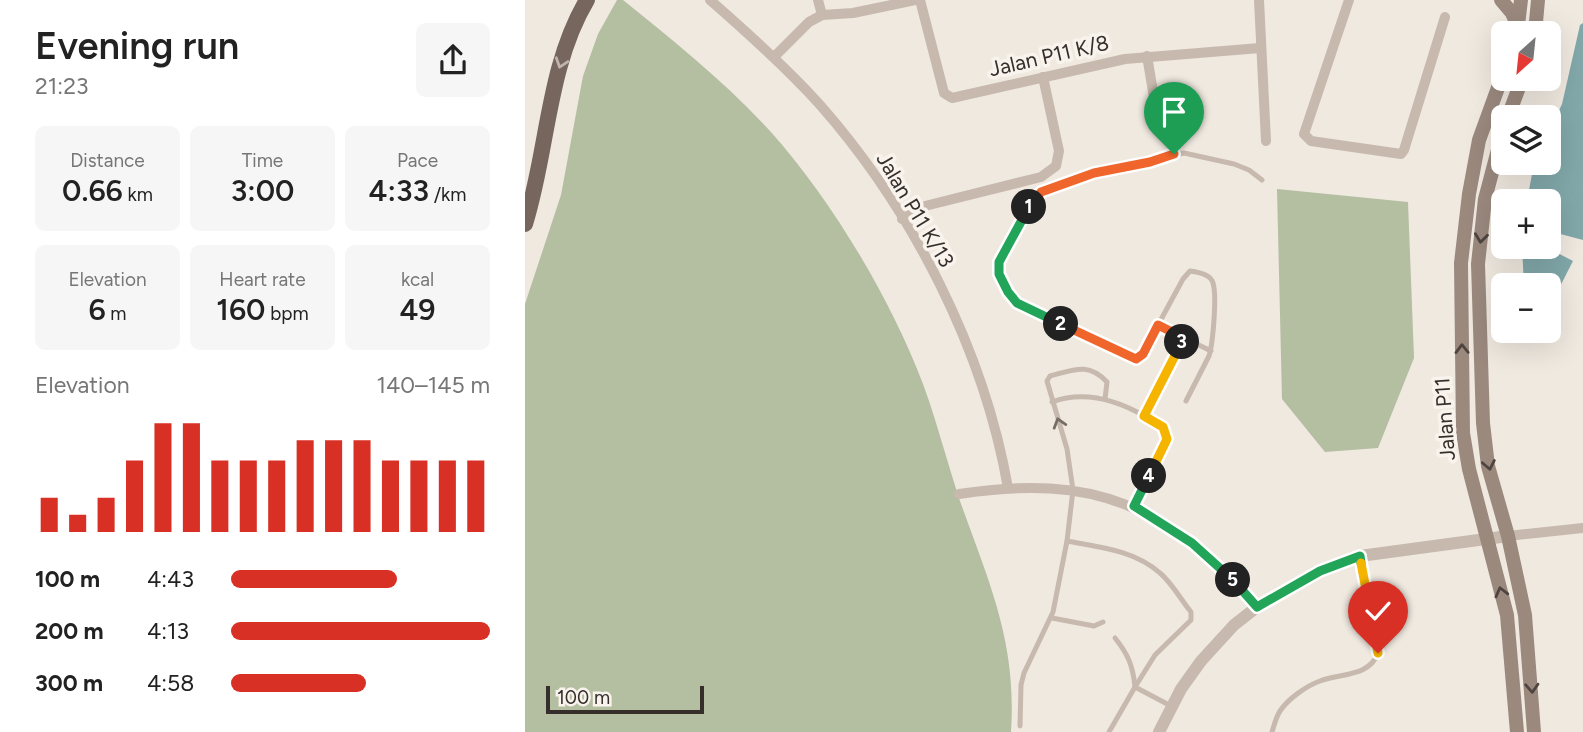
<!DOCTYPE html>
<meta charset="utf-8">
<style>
body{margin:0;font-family:Figtree,sans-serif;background:#f6f6f6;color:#222;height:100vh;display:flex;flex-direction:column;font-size:26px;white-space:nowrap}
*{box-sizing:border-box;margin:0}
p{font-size:23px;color:#767676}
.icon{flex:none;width:38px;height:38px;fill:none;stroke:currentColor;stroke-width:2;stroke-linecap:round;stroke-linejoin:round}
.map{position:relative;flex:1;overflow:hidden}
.drawer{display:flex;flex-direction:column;background:#fff;width:525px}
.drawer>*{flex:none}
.needle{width:46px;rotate:207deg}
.controls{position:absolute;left:966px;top:21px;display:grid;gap:14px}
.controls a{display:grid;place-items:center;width:70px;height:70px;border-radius:10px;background:#fff;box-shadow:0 7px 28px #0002;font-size:35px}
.scale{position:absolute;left:21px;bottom:18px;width:158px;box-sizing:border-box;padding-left:7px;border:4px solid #362e2b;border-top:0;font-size:19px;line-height:24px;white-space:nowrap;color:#362e2b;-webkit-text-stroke:5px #f8f3ec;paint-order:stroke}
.pin{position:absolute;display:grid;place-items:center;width:60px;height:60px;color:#fff;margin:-72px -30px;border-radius:50% 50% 50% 0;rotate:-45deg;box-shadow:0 0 7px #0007}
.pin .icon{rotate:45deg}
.km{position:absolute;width:35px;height:35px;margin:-18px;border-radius:50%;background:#222;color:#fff;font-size:19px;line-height:35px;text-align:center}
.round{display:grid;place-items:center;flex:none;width:74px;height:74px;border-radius:10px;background:#f6f6f6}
.summary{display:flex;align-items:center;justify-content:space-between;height:119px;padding:0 35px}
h1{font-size:38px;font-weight:600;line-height:52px}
.figures{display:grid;grid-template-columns:repeat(3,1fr);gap:10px;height:119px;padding:7px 35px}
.figures div{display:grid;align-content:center;border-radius:10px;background:#f6f6f6;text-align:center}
.figures b{font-size:30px;font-weight:600}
.figures small{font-size:19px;font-weight:400}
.figures p{font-size:19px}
.chart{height:196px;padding:14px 35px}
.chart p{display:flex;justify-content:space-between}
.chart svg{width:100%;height:126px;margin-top:7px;stroke:#d93025;stroke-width:6}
ul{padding:0 35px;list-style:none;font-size:23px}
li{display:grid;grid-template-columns:112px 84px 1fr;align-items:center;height:52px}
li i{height:18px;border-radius:9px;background:#d93025}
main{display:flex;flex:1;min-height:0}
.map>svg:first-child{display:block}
.green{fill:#b4bea1}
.water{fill:#82a8aa}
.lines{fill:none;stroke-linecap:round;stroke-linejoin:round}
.service{stroke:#c7b9ad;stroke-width:5}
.minor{stroke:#c7b9ad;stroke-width:10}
.tertiary{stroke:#c7b9ad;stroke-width:12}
.secondary{stroke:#9b897e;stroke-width:14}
.primary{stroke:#76665d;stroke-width:16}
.oneway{stroke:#beb4ac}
.oneway2{stroke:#4f4540}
.oneway3{stroke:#776d66}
.split-1-casing{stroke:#fff;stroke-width:14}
.split-2-casing{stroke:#fff;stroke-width:14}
.split-3-casing{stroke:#fff;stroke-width:14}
.split-4-casing{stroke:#fff;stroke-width:14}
.split-5-casing{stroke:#fff;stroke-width:14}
.split-6-casing{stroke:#fff;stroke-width:14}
.split-7-casing{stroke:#fff;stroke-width:14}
.split-1{stroke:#f0652b;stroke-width:9}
.split-2{stroke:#22a559;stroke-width:9}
.split-3{stroke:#f0652b;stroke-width:9}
.split-4{stroke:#f5b400;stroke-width:9}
.split-5{stroke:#22a559;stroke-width:9}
.split-6{stroke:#22a559;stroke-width:9}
.split-7{stroke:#f5b400;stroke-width:9}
.labels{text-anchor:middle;stroke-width:7;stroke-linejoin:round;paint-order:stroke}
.street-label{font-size:21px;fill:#362e2b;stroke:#f8f3ec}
</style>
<main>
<section class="drawer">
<div class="summary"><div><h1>Evening run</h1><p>21:23</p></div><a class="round"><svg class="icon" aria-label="share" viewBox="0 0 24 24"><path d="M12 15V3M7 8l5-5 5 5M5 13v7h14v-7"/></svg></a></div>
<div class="figures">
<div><p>Distance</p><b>0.66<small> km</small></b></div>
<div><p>Time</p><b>3:00</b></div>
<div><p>Pace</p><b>4:33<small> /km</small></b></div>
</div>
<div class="figures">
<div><p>Elevation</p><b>6<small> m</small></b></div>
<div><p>Heart rate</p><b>160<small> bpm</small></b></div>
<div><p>kcal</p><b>49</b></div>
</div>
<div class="chart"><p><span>Elevation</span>140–145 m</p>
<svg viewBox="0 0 160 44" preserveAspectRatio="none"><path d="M5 44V32M15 44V38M25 44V32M35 44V19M45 44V6M55 44V6M65 44V19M75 44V19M85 44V19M95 44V12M105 44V12M115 44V12M125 44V19M135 44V19M145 44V19M155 44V19"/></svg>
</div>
<ul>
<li><b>100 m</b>4:43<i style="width:64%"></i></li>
<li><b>200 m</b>4:13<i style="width:100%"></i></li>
<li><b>300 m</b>4:58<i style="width:52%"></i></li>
</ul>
</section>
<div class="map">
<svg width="1058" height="732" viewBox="0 0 1058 732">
<rect width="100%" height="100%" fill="#f0e9e0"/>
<g class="green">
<path d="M92 0H98C149 41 200 82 245 131 306 199 366 299 398 384 412 422 422 462 435 501 464 583 492 641 486 732H0V304L36 195 58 76 73 34Z"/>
<polygon points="752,189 883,202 889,358 853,448 800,452 757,399"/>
</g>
<g class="water">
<polygon points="1058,23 1058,240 1024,231 1024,201 1002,201 1009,163 1024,163 1024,132 1037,104 1055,25"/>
<polygon points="997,247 1021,247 1048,261 1024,308 1024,285 999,285"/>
</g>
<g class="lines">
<g class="service">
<polyline points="633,325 618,354 611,359 605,358 492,303 483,292 473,269 474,262 511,196 569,173 659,153 709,164 724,170 737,180"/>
<path d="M661 401 684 356C688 343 692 296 688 283 686 275 673 272 665 271L658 279 633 325 686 351"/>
<path d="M527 402C560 390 592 400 621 417 631 423 640 426 642 439L609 506"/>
<polyline points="619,416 659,338"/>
<path d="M542 541C574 547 609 550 635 573 647 583 656 600 666 612V620L630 655 610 687"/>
<polyline points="527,618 569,626 578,622"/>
<path d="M590 638C603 654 608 666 610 687"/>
<path d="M495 726 496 685 499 673 528 612 542 541 548 490 542 449 522 381 525 376C549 370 563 362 582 382L580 399"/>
<polyline points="584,732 610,687 646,706"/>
<path d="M747 732C749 726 751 717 755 711 763 699 781 686 795 681 816 673 844 677 853 653L835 558"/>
</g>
<g class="minor">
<path d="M185 0C224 34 262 68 296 106 388 211 459 350 483 488"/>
<polyline points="293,0 297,15"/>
<polyline points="395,0 419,93 427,98 600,59 735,48"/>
<polyline points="734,0 741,141"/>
<polyline points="824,0 779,134 786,141 876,154 879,150 920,17"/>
<polyline points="622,56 635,133"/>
<polyline points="249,57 284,22 297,15 328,13 390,0"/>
<polyline points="377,219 400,206 516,177 531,166 534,151 518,77"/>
<path d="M434 494C571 473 640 505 732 607"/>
<polyline points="983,536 1058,528"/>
</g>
<polyline class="tertiary" points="634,732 656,689 676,661 709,625 732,607 795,571 835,556 983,536"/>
<g class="secondary">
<polyline points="976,0 987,13 993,27"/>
<polyline points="992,33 996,0"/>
<polyline points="1010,33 1013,0"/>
<polyline points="978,74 954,140 944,194 936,263 938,433 944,469 982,615 992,732"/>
<polyline points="983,117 997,79"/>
<polyline points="978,131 960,199 953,264 958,423 963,466 983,536 1000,615 1009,732"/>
</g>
<path class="primary" d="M0 224C23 151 22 67 62 0"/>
</g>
<defs><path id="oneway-chevron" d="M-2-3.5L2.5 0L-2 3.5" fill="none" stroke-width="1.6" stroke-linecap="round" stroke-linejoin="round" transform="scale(1.75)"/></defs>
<use class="oneway" href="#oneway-chevron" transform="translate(36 63) rotate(108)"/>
<g class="oneway2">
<use href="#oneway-chevron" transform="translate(956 238) rotate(97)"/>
<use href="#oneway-chevron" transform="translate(937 349) rotate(-91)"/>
<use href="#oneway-chevron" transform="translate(964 465) rotate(79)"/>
<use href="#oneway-chevron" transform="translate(976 592) rotate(-104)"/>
<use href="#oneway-chevron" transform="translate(1007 688) rotate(87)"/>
</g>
<use class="oneway3" href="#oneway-chevron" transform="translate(534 423) rotate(-107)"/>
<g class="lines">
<g class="split-1-casing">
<polyline id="split-1" points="504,207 516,192 569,173 625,162 649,154"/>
</g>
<g class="split-2-casing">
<polyline id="split-2" points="504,207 474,262 474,274 483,292 492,303 536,324"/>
</g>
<g class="split-3-casing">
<polyline id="split-3" points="536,324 611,359 618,354 633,325 659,338 657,342"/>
</g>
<g class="split-4-casing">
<polyline id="split-4" points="624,476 642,439 638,427 619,416 657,342"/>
</g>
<g class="split-5-casing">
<polyline id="split-5" points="624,476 609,506 667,543 708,580"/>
</g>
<g class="split-6-casing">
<polyline id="split-6" points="708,580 732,607 795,571 835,556 836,563"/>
</g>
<g class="split-7-casing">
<polyline id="split-7" points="836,563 853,653"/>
</g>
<use href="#split-1" class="split-1"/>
<use href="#split-2" class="split-2"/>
<use href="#split-3" class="split-3"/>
<use href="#split-4" class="split-4"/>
<use href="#split-5" class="split-5"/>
<use href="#split-6" class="split-6"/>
<use href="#split-7" class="split-7"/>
</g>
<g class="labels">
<g class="street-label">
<text transform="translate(524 56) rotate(-13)" y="7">Jalan P11 K/8</text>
<text transform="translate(390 210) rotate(59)" y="7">Jalan P11 K/13</text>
<text transform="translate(920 419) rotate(-94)" y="7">Jalan P11</text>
</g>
</g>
</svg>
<div class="controls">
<a><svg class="needle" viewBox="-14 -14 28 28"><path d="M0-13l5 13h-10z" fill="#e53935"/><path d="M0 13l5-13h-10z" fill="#767676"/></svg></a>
<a><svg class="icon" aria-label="layers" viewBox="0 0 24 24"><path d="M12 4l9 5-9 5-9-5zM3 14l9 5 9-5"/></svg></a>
<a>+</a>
<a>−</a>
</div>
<div class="scale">100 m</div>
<div class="pin" style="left:649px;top:154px;background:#1e9e55"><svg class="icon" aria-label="arrive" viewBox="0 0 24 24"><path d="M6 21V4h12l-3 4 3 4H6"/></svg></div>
<div class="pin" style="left:853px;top:653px;background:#d93025"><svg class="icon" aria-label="check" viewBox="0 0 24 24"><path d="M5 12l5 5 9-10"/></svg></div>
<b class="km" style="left:504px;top:207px">1</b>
<b class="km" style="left:536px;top:324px">2</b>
<b class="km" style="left:657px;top:342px">3</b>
<b class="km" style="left:624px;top:476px">4</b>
<b class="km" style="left:708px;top:580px">5</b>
</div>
</main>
